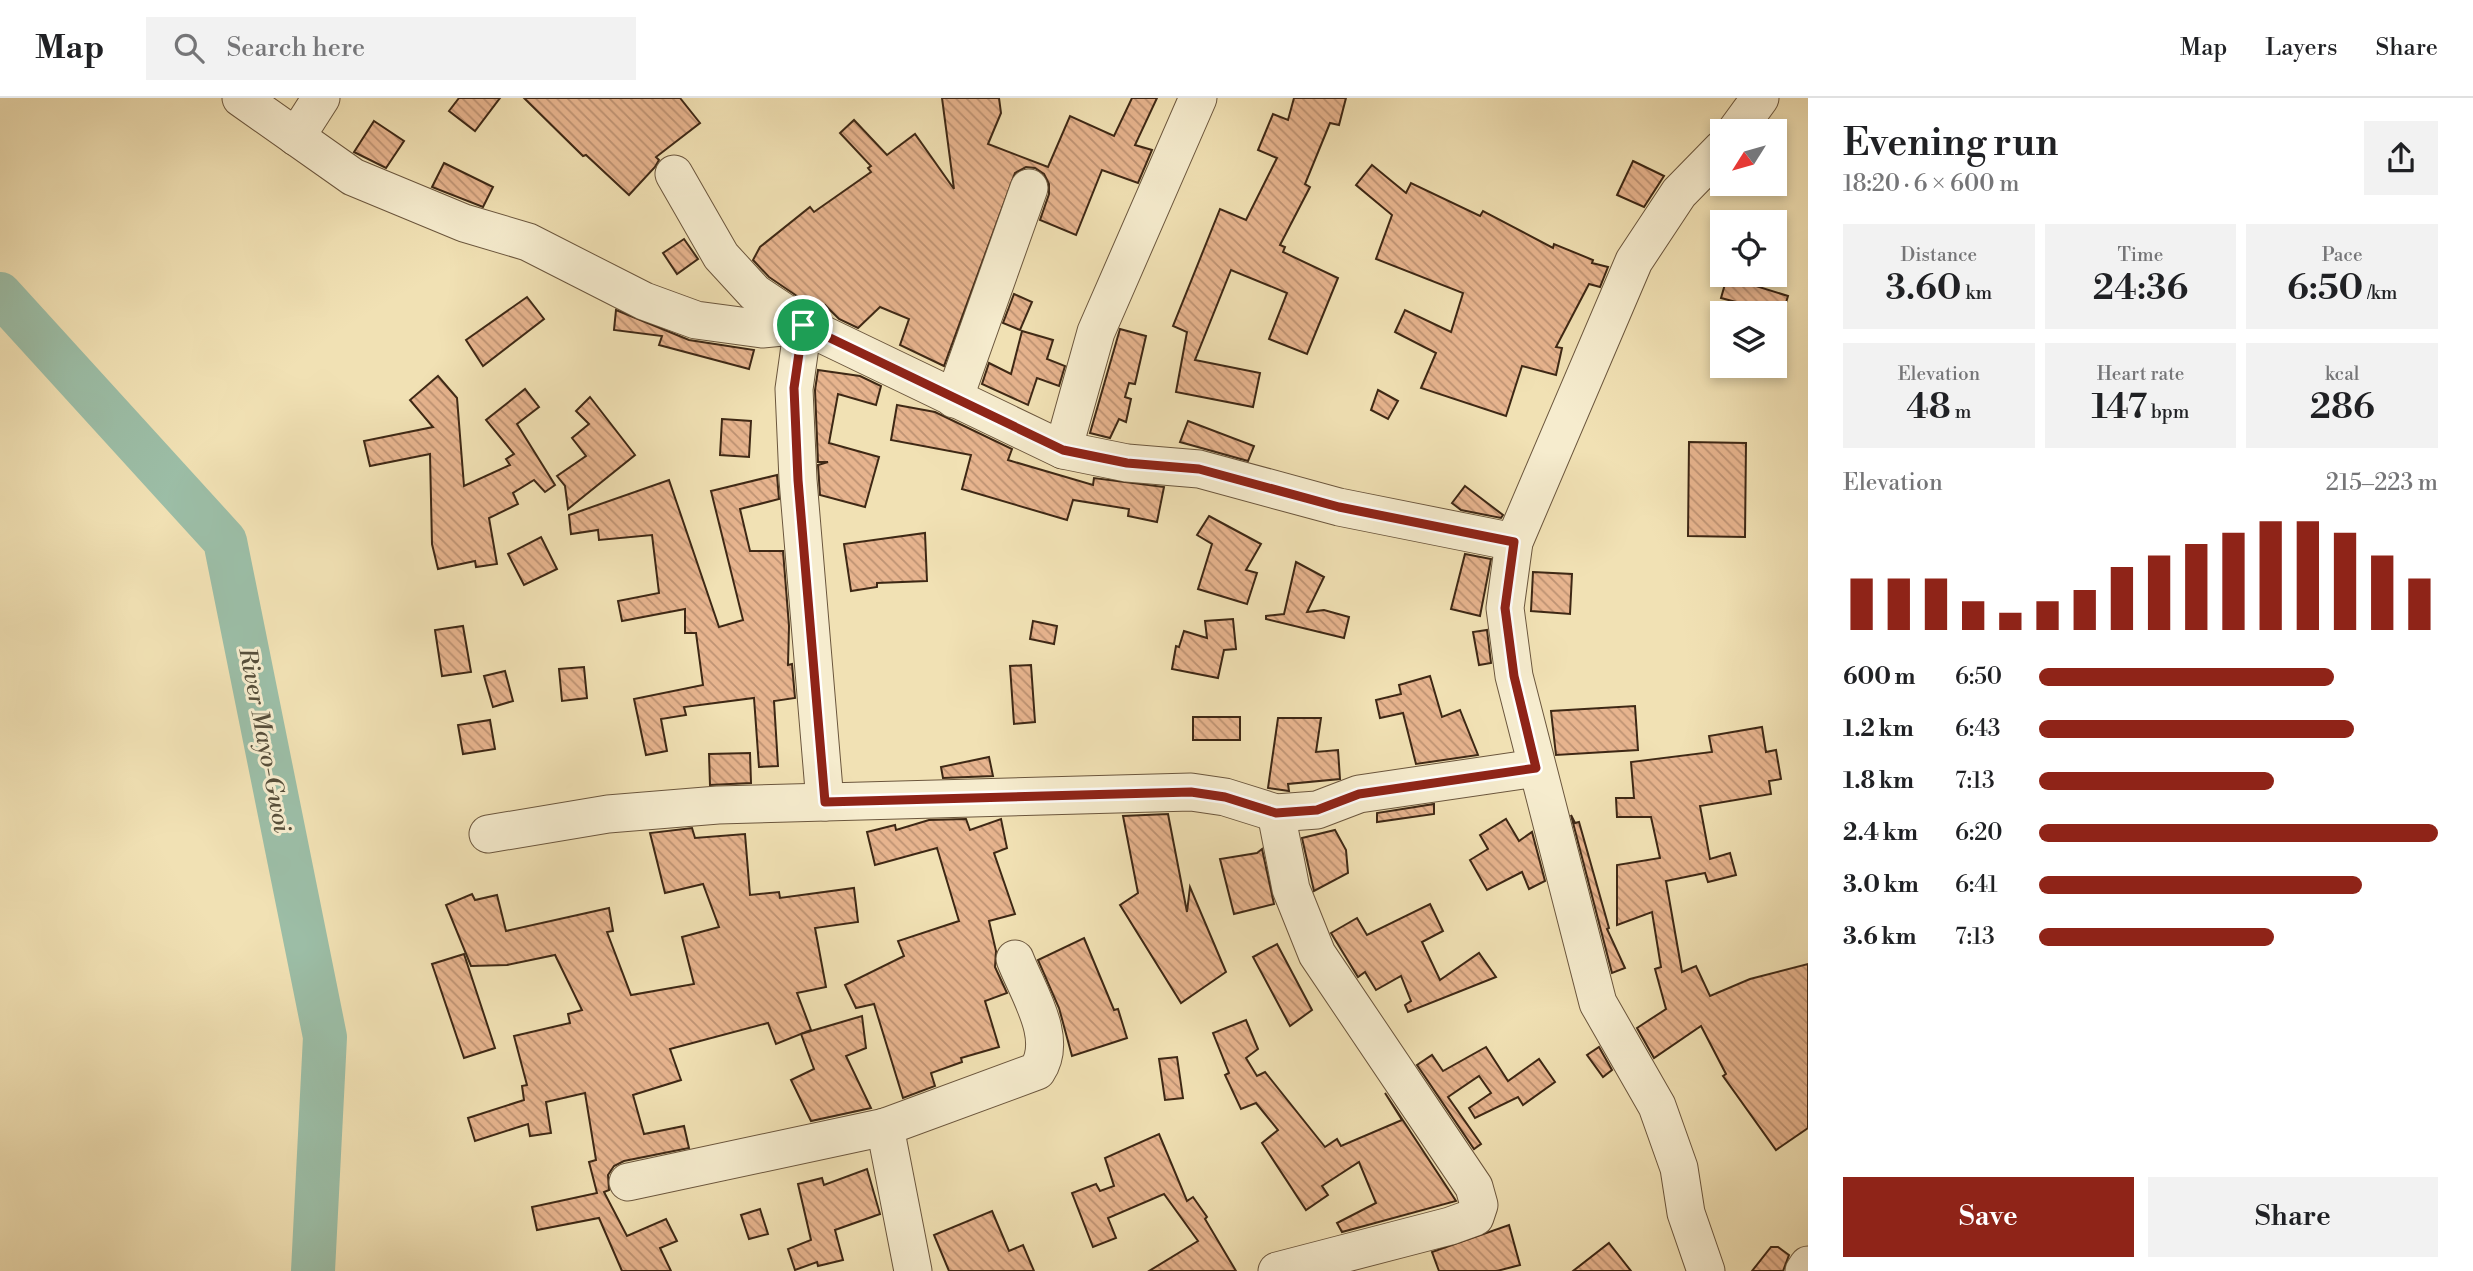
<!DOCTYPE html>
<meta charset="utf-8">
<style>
body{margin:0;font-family:"Libre Bodoni",serif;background:#f2f2f2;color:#202124;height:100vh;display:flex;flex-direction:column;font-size:26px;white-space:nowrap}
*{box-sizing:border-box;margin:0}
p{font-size:23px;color:#757577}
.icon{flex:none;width:38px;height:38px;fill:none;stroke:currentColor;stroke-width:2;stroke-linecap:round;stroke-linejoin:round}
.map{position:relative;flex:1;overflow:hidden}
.details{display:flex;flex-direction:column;background:#fff;width:665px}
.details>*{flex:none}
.needle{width:46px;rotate:233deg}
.buttons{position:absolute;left:1710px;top:21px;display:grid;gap:14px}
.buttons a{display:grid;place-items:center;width:77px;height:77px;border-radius:0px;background:#fff;box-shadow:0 4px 10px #0003;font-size:35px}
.pin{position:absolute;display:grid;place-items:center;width:60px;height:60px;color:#fff;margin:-30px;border:4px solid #fff;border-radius:50%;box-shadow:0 2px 7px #0007}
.round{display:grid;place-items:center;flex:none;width:74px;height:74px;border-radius:0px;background:#f2f2f2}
.summary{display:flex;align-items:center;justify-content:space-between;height:119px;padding:0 35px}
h1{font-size:38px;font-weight:600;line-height:52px}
.stats{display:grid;grid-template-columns:repeat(3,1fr);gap:10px;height:119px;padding:7px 35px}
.stats div{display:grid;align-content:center;border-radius:0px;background:#f2f2f2;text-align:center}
.stats b{font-size:35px;font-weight:600}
.stats small{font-size:19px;font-weight:400}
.stats p{font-size:19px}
.chart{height:196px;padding:14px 35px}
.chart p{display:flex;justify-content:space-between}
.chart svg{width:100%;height:126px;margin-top:7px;stroke:#8f2418;stroke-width:6}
.button{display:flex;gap:14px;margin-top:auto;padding:14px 35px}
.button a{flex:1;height:80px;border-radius:0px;background:#8f2418;color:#fff;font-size:28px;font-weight:600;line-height:80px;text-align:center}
.button a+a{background:#f2f2f2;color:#202124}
ul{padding:0 35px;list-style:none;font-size:23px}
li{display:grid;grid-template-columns:112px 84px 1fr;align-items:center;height:52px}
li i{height:18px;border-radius:9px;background:#8f2418}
header{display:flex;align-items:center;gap:42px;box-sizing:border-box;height:98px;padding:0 35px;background:#fff;border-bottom:2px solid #e0e0e0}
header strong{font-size:33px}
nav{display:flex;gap:38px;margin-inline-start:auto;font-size:24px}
.search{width:490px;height:63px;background:#f2f2f2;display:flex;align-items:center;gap:18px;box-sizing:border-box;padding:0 24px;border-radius:0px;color:#757577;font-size:26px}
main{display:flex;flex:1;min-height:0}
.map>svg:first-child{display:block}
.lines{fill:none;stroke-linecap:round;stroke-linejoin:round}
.river{stroke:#9cbea7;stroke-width:44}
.building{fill:url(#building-back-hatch);stroke:#3e2815;stroke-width:2}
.minor-casing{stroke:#6b563d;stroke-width:39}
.minor{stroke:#f6ecce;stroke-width:37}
.route-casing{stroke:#fff;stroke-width:14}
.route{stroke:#8f2418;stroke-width:9}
.labels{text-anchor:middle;stroke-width:6;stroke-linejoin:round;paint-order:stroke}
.water-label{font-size:24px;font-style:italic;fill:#564e3a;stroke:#f6ecce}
</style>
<header>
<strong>Map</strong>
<div class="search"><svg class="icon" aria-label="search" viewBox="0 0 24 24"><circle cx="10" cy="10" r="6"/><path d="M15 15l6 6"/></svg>Search here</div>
<nav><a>Map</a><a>Layers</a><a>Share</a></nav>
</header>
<main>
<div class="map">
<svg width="1808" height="1173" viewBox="0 0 1808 1173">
<defs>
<pattern id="building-back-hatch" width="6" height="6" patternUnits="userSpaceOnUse" patternTransform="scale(1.75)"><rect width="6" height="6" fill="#e7b48e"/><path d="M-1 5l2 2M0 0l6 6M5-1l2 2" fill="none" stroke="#bd9273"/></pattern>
</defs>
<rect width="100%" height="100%" fill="#f1e1b4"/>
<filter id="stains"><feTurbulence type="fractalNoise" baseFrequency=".00286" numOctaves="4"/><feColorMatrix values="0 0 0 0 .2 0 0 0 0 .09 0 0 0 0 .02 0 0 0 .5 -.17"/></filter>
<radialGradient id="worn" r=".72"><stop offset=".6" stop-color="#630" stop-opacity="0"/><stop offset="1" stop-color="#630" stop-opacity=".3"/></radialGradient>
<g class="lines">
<polyline class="river" points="0,196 225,443 325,939 313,1173"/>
</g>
<g class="building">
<polygon points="459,0 500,0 475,33 449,13"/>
<polygon points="524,0 680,0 700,25 656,59 659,62 655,69 629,97 586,57 583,58"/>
<polygon points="942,0 999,0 1001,15 988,46 1048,69 1070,18 1114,38 1132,0 1157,0 1135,47 1152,52 1138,85 1102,72 1076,137 1040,122 1049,96 1049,86 1044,76 1035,70 1026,69 1015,75 944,268 900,247 909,221 880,209 858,230 839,221 825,207 821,213 813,209 769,179 753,162 760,149 810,109 814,114 871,74 868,70 871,68 840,35 854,22 887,57 915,36 954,91"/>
<polygon points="1294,0 1346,0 1339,27 1330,25 1305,86 1310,89 1280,147 1285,149 1283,154 1338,180 1307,256 1269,241 1287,195 1231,172 1195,262 1260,275 1253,309 1176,294 1187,234 1173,228 1220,111 1246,122 1277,60 1258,52 1273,16 1288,22"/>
<polygon points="374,23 404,43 386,70 354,54"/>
<polygon points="1633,63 1664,78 1644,109 1617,97"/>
<polygon points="444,65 493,89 483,109 432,89"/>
<polygon points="1372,67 1406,95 1411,85 1480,118 1483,113 1553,150 1554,146 1593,162 1592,165 1608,169 1600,189 1589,186 1556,249 1562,250 1556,277 1522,268 1506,318 1421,290 1436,255 1395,234 1405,212 1451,234 1463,195 1376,161 1392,117 1356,87"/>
<polygon points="684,141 698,161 677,176 663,155"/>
<polygon points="1727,179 1788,198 1783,215 1732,215 1736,204 1721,200"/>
<polygon points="1014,196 1032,204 1020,232 1003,225"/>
<polygon points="527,199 544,221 483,268 466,242"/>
<polygon points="616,212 689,242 754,252 749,271 659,247 662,238 614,232"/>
<polygon points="1120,231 1146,238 1135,286 1129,285 1125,299 1131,301 1126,324 1119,321 1110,340 1090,335"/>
<polygon points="1022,233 1053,242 1047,261 1065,268 1059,288 1037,280 1028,307 982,286 989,265 1011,276"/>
<polygon points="818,272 860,278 881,288 876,307 838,296 829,345 879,359 865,409 820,397 818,367 828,364 818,364 815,292"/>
<polygon points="438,278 457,300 464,388 510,367 506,361 514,356 486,322 525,291 539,309 517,326 555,387 545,394 534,382 513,395 518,406 489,420 497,466 476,469 475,463 438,471 432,446 430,356 370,368 364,343 433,329 410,302"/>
<polygon points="1378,292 1398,303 1388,321 1371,312"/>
<polygon points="590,299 635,357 568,411 565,388 557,378 586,358 572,340 589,326 576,313"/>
<polygon points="897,307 935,314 1012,351 1008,362 1093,387 1094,380 1164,389 1157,424 1128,418 1129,411 1073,402 1067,422 962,391 971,357 891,342"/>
<polygon points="722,321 751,323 749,359 720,357"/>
<polygon points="1188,323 1254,348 1248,363 1180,344"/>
<polygon points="1689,344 1746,345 1745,439 1688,438"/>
<polygon points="777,377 779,401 740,411 750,453 783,453 789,528 788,567 792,566 795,600 774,603 778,668 759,669 754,600 684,609 686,617 661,621 667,653 646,657 634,601 703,587 696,535 685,535 685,511 622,523 618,503 659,495 652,437 599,442 598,432 571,436 569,417 669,382 719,529 743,522 711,393"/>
<polygon points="1465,388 1503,417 1501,420 1461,412 1452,405"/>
<polygon points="1209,418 1261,446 1246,472 1257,475 1247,506 1198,491 1212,446 1197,437"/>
<polygon points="925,435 927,483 877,485 877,489 851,493 844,446"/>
<polygon points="541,439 557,471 524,487 508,456"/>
<polygon points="1465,456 1491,461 1480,518 1451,511"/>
<polygon points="1296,464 1324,479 1307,514 1324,512 1349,519 1344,540 1266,521 1266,518 1284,516"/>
<polygon points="1533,474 1572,476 1570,516 1531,513"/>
<polygon points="1233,521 1236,551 1224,552 1218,580 1172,571 1176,548 1179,549 1184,533 1207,540 1205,523"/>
<polygon points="1033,523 1057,528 1054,546 1030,541"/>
<polygon points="463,528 471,574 442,578 435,532"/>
<polygon points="1487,532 1491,565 1479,567 1473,534"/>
<polygon points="1031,567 1035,624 1014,626 1010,568"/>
<polygon points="584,569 587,600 562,603 559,571"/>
<polygon points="505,573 513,603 493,609 484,578"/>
<polygon points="1430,578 1442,619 1460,612 1478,657 1416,666 1403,615 1380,620 1376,602 1401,596 1399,587"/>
<polygon points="1635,608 1638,652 1556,657 1551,613"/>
<rect x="1193" y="619" width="47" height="23"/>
<polygon points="1278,620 1321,620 1316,654 1338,652 1340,681 1288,686 1289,693 1268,690"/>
<polygon points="490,622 495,651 463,656 458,627"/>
<polygon points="1762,629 1766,654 1776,652 1781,681 1769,683 1771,696 1700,708 1710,761 1730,755 1736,777 1708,784 1705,775 1666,783 1682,874 1696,868 1710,898 1750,881 1808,866 1808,1030 1776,1052 1723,978 1726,976 1701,928 1654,960 1637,930 1666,911 1655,871 1661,869 1652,814 1617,827 1617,767 1660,760 1651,719 1617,719 1616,700 1634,700 1631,664 1712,654 1709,638"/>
<polygon points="750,655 751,685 710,687 709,656"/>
<polygon points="989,659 993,678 943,680 941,669"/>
<polygon points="1434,706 1434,716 1377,724 1377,715"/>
<polygon points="1168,716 1187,814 1190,789 1226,874 1181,905 1120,807 1138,795 1123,718"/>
<polygon points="1571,717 1575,725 1579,724 1609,830 1607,831 1625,870 1612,875"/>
<polygon points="966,721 970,732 1001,721 1007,750 994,755 1015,816 989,823 996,853 995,869 1007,895 985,903 999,949 961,960 962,964 931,975 935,988 903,1000 874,906 856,910 845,887 904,858 898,843 959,823 937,750 875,767 867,734 895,727 896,732 929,722"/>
<polygon points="1506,721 1519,743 1532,734 1545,783 1529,791 1522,774 1487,792 1470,762 1488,751 1480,737"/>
<polygon points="692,730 695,740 745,736 750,797 779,794 780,800 854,790 858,824 815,830 826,889 797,895 811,932 776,946 768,925 670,951 681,982 633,997 644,1036 684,1028 689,1050 624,1063 614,1068 608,1077 609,1092 604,1094 627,1138 666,1121 677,1143 660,1150 671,1173 622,1173 599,1120 537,1132 532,1109 597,1095 589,1064 596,1062 585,995 546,1004 551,1035 530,1038 528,1026 475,1043 468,1020 524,1002 522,988 527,987 514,938 570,925 568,916 582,912 555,857 507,867 471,868 446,807 472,796 475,802 497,797 506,833 609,810 613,833 607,834 631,897 694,886 682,839 719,829 703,786 665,795 650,735"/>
<polygon points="1335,732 1346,752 1348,775 1314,793 1302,740"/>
<polygon points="1262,751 1274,806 1234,816 1220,761 1257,755"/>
<polygon points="1430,806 1443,833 1422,844 1440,882 1479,855 1496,879 1408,914 1405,907 1411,903 1401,878 1376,892 1365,874 1358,879 1331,835 1357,820 1367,837"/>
<polygon points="1084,840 1114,912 1118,911 1127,940 1072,958 1059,910 1038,862"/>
<polygon points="1277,846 1312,912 1290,928 1253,859"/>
<polygon points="464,856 495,950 464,960 432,866"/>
<polygon points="862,918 866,950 846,958 871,1010 811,1023 791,982 814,971 801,936"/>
<polygon points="1246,922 1258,951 1246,960 1257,978 1265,974 1325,1049 1337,1041 1341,1048 1402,1022 1385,995 1456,1103 1342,1134 1337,1125 1376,1105 1359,1064 1322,1088 1328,1097 1306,1112 1262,1045 1278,1032 1256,1005 1241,1011 1225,977 1229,975 1213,935"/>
<polygon points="1486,949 1508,983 1539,961 1555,984 1523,1007 1518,999 1475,1020 1469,1010 1491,995 1479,978 1448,999 1481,1046 1474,1051 1417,967 1432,957 1443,973"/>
<polygon points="1599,949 1612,972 1603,979 1587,957"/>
<polygon points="1177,959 1183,1000 1165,1002 1159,961"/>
<polygon points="1159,1036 1187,1103 1193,1099 1207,1119 1205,1121 1236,1173 1149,1173 1198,1143 1164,1096 1108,1120 1116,1140 1093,1149 1072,1095 1096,1086 1100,1093 1114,1088 1105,1060"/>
<polygon points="867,1071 880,1116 835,1132 843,1162 818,1168 817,1164 795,1172 788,1151 811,1142 798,1086 822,1080 824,1087"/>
<polygon points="760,1111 768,1136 749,1141 741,1117"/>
<polygon points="992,1113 1009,1153 1023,1147 1034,1173 949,1173 934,1137"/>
<polygon points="1509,1127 1520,1167 1497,1173 1439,1173 1432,1154"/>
<polygon points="1609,1145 1631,1173 1573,1173"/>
<polygon points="1771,1149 1778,1149 1789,1157 1783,1173 1752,1173"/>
</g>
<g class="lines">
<g class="minor-casing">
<g id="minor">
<polyline points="241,0 353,79 464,125 528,144 644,203 696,222 762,231 803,227"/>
<polyline points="1736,33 1760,0"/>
<polyline points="296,39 321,0"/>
<polyline points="674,76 721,158 755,195 803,227 1063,352 1127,365 1199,371 1339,409 1514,444"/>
<polyline points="803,227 794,291 798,382 825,704"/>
<polyline points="954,301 1029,90"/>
<polyline points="1063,352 1096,234 1198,0"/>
<polyline points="1276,715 1291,791 1317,856 1474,1089 1479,1107 1475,1119 1450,1128 1277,1173"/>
<polyline points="488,736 608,716 718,707 1191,694 1225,699 1276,715 1317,712 1359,696 1536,670"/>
<polyline points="885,1029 913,1173"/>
<path d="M628 1084 885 1029 1037 973C1059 940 1028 895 1015 861"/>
<polyline points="1706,1173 1686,1115 1679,1070 1657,1008 1598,905 1514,578 1505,510 1514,444 1634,163 1679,95 1722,51"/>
<polyline points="1804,1173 1808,1167"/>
</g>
</g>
<use href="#minor" class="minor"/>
</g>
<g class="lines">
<g class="route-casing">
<polygon id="route" points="803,227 1063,352 1127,365 1199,371 1339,409 1514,444 1505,510 1514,578 1536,670 1359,696 1317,712 1276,715 1225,699 1191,694 825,704 798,382 794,290"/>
</g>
<use href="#route" class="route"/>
</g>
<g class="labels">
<g class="water-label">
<text transform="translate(265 642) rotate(79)" y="8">River Mayo-Gwoi</text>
</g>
</g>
<rect width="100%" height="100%" filter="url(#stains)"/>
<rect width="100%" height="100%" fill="url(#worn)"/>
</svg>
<div class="buttons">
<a><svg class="needle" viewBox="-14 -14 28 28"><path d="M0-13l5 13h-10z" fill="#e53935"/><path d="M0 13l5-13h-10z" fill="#757577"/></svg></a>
<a><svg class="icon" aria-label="locate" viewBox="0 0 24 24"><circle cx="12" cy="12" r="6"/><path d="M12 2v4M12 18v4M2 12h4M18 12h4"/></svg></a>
<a><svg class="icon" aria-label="layers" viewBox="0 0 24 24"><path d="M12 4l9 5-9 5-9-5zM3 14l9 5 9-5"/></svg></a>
</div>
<div class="pin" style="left:803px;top:227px;background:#1e9e55"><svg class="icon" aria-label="arrive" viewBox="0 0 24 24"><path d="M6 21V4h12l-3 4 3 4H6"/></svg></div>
</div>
<section class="details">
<div class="summary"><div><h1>Evening run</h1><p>18:20 · 6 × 600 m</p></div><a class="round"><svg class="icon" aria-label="share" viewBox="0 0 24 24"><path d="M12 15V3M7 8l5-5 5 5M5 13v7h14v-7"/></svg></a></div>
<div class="stats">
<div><p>Distance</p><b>3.60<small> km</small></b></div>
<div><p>Time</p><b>24:36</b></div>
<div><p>Pace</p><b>6:50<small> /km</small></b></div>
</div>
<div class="stats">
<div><p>Elevation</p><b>48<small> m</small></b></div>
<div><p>Heart rate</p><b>147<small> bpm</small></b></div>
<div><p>kcal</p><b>286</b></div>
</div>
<div class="chart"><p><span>Elevation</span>215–223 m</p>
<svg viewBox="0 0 160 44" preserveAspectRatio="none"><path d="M5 44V26M15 44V26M25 44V26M35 44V34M45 44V38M55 44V34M65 44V30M75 44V22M85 44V18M95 44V14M105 44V10M115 44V6M125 44V6M135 44V10M145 44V18M155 44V26"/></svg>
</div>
<ul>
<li><b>600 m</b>6:50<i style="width:74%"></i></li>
<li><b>1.2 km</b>6:43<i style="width:79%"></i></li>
<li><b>1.8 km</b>7:13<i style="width:59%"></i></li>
<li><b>2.4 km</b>6:20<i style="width:100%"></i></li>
<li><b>3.0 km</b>6:41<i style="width:81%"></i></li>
<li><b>3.6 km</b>7:13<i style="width:59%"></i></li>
</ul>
<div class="button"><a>Save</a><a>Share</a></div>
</section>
</main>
